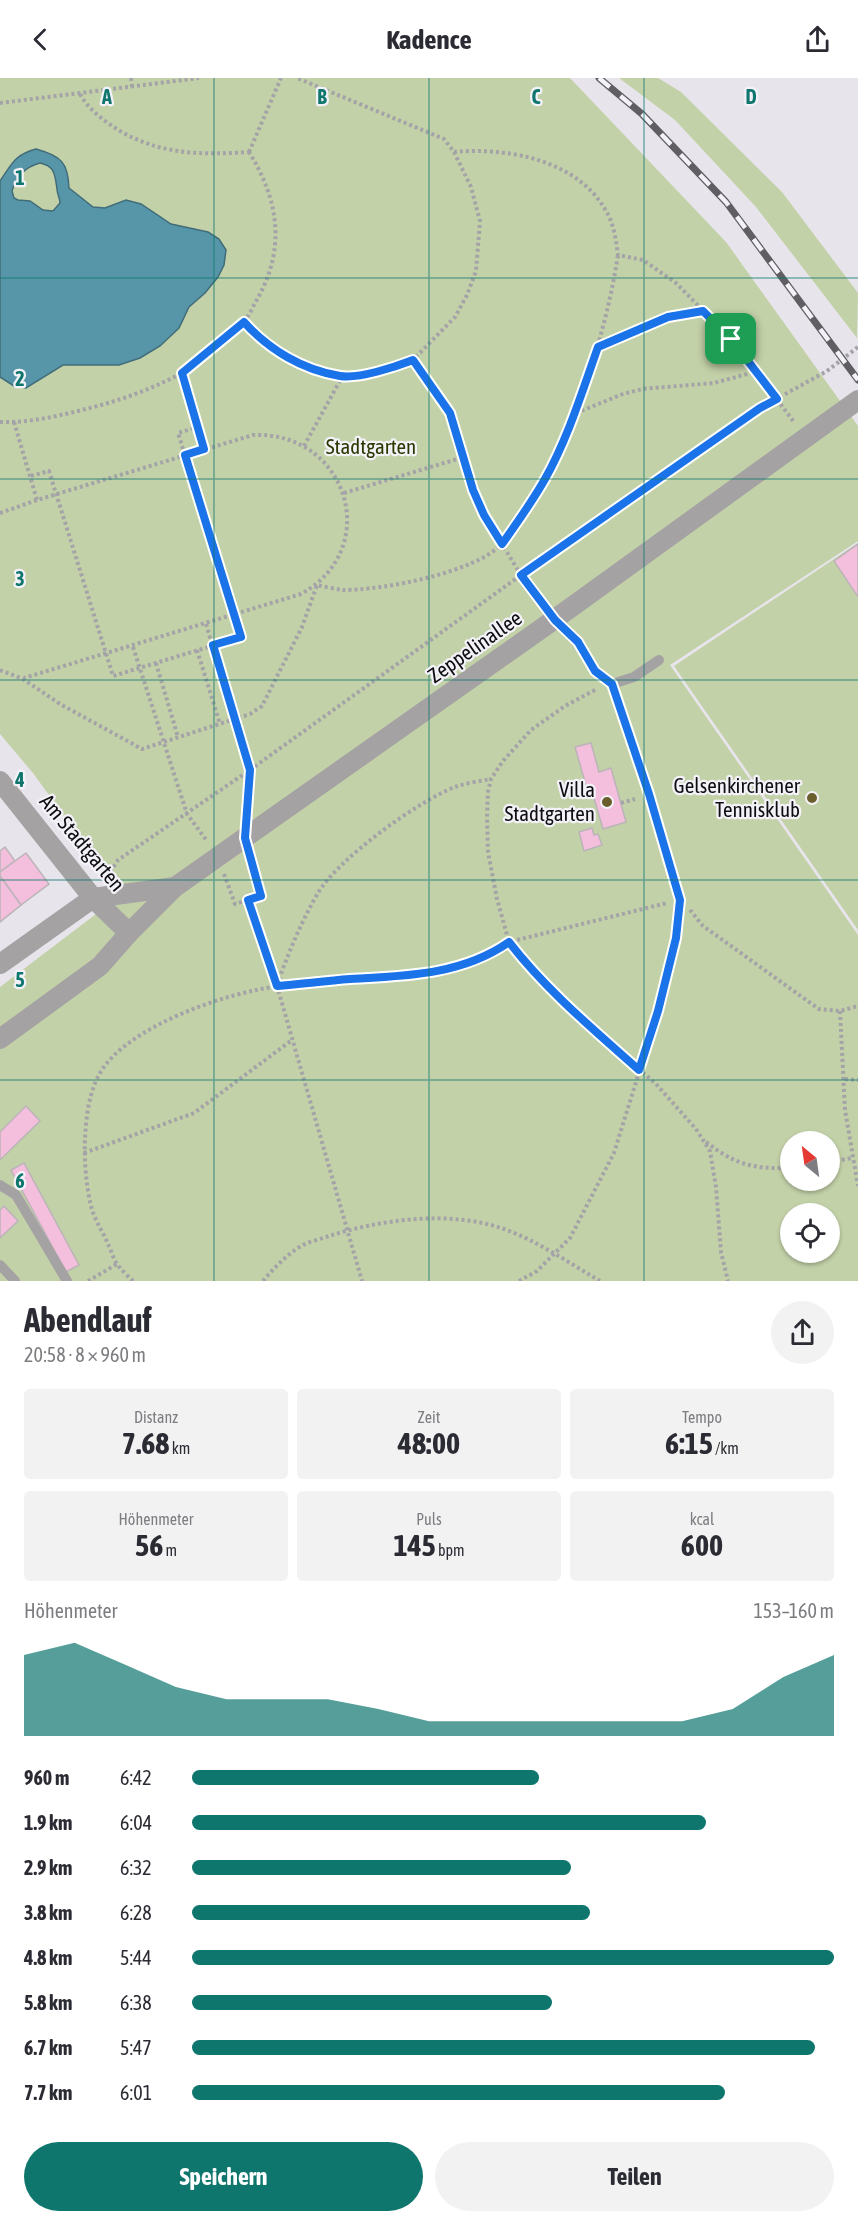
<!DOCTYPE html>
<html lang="de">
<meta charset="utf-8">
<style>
body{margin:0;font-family:"Asap Condensed",sans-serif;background:#f2f2f3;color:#2b2b33;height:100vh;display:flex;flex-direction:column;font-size:22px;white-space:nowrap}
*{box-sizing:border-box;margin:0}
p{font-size:20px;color:#7c7c81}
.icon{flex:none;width:33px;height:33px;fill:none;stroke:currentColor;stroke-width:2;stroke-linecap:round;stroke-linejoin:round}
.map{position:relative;height:1203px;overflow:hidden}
.drawer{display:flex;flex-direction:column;background:#fff;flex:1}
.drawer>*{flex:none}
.needle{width:39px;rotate:331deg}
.controls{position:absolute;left:780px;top:1053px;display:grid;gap:12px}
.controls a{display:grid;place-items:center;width:60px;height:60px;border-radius:50%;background:#fff;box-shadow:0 2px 4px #0004;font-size:30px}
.pin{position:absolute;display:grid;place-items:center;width:51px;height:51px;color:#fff;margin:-26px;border-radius:12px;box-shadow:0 3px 9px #0006}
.round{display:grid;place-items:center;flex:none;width:63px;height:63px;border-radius:32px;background:#f2f2f3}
.headline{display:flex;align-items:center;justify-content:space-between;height:102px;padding:0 24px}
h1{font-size:33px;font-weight:700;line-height:45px}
.figures{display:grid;grid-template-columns:repeat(3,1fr);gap:9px;height:102px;padding:6px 24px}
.figures div{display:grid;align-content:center;border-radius:6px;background:#f2f2f3;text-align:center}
.figures b{font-size:30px;font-weight:700}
.figures small{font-size:16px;font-weight:400}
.figures p{font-size:16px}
.chart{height:168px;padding:12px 24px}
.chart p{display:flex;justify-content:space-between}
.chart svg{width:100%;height:108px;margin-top:6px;fill:#0f766e;opacity:.7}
.primary-button{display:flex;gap:12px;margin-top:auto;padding:12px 24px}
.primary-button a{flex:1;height:69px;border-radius:36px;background:#0f766e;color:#fff;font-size:24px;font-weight:700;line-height:69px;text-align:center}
.primary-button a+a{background:#f2f2f3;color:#2b2b33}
ul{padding:0 24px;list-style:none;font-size:20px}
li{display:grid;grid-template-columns:96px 72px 1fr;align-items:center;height:45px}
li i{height:15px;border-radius:8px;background:#0f766e}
header{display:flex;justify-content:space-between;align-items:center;height:78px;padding:0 24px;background:#fff;font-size:27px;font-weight:700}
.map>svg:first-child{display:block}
.green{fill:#c3d1a8;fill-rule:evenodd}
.water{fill:#5796a8;stroke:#416d7a;stroke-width:1.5;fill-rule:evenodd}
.building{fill:#f3bfdc;stroke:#bbb4b8;stroke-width:1.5}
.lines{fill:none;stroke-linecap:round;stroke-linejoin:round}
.path{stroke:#a4a3a7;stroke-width:4;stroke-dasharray:3 3;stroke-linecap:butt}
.service{stroke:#a5a2a3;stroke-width:10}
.minor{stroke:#a5a2a3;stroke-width:20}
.rail-casing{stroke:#605e62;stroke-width:7}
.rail{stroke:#f4f2f9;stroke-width:4.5;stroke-dasharray:14;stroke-linecap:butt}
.route-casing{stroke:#fff;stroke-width:12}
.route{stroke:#1a73e8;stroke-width:8}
.grid{fill:none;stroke:#0f766e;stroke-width:1.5;stroke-opacity:0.55}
.poi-dot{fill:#6a5f2c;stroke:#f4f2f9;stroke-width:2}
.labels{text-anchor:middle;stroke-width:4.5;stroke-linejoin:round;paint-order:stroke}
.park-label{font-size:21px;fill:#2a3800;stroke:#f4f2f9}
.street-label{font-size:21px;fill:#0e0d0f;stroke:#f4f2f9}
.poi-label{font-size:21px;fill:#0e0d0f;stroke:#f4f2f9;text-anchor:end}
.grid-label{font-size:20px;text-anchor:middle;font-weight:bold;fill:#0f766e;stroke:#f4f2f9;stroke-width:4.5;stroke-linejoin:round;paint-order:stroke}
</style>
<header><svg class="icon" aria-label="back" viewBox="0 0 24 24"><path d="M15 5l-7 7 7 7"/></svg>Kadence<svg class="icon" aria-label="share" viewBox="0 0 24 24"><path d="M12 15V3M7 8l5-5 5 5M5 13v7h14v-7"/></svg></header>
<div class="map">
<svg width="858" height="1203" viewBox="0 0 858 1203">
<rect width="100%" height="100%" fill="#e7e5eb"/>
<g class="green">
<path d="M0 0H570L726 164 858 348V463L670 587 858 857V1203H0V909L121 817 33 695 0 656ZM790 1064H830V1102H790ZM790 1136H830V1174H790Z"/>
<polygon points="619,0 658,0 681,14 782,114 858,215 857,260 756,129 675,42"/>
<polygon points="858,465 858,852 674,588"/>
</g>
<path class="water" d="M36 71C61 78 68 84 69 110L93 129 105 130 126 122 141 126 171 146 208 154 219 161 226 172 224 187 218 199 205 215 189 229 179 250 160 268 140 280 119 287H63L26 310 14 308 0 299V103C12 86 14 77 36 71ZM40 85C55 88 55 97 57 111 57 116 60 120 60 125L53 133 43 132 30 123 18 122 14 120 12 113C16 98 25 89 40 85Z"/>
<g class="building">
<polygon points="858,466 858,519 834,483"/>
<polygon points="591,665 599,694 611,690 626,744 603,751 593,717 589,718 575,669"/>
<polygon points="592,750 594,757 598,756 602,767 584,773 579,754"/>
<polygon points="5,769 15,783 0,794 0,773"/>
<polygon points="26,775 49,806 21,827 0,798 0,794"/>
<polygon points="0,798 21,827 0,844"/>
<polygon points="26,1028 40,1043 0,1082 0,1054"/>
<polygon points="24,1085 79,1187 66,1194 11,1092"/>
<polygon points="4,1128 18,1143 0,1160 0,1132"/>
</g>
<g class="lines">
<g class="path">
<polyline points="131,0 132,9"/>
<path d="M80 16C89 32 104 43 120 53 162 77 202 77 249 74"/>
<polyline points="0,25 199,0"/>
<polyline points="249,74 281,0"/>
<path d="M454 74C507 69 578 82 606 133 614 146 616 162 618 177L643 182 676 205 731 261 794 344"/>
<polyline points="244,244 279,276 309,290 342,299 377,293 413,282 455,239 467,217 476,193 480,143 471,109 454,74 444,61 297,0"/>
<polyline points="598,269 668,239 702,233"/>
<polyline points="413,282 450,335 473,412 484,437 521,497 544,528"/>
<polyline points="182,295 204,371"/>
<polyline points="576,335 623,316 642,311 714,305 755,294"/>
<path d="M0 344C29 345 58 338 86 331 118 323 150 312 180 296 191 290 202 279 212 271 223 263 235 254 244 244 248 239 252 231 255 225 286 173 280 124 249 74"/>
<path d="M14 344 37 422 253 357C347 353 384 470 301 516L24 600"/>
<polyline points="304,368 342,299"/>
<polyline points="31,398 49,393 113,598 241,559 178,355 198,349"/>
<polyline points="344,415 464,379"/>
<polyline points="0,435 37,422"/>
<polyline points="206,546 250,692 247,733"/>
<polyline points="133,569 187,736 207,763"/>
<polyline points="197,572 220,646"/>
<polyline points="156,585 178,659"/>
<path d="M0 592 23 601 60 626 142 671 250 636 262 628 302 549 317 507C325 509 335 511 343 512 383 512 475 495 503 465 526 441 543 407 557 376 586 313 607 247 618 177"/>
<polyline points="595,612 565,628 531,652 503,683 491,701 488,714 487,740 488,774 497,821 509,864 527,887 563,925 656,1006 696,1051 710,1073 716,1109 721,1174 728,1203"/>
<polyline points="621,725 635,721"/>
<polyline points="224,796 235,826 261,818 250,779"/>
<polyline points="107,799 118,782 250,692 521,497 760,330 827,293 858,269"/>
<polyline points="248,822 277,908 362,1203"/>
<polyline points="690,832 703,848 819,931 840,933 858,928"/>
<path d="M277 907C288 876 301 844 318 815 338 781 418 723 455 709 466 705 480 703 491 701"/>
<polyline points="840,933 845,1032 858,1108"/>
<polyline points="845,1001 858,1002"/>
<path d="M706 1064C736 1087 753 1091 790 1090"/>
<polyline points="84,1075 194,1035 292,962"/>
<polyline points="830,1084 852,1080"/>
<polyline points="88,1203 117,1186"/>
<path d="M133 1203C128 1198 121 1192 117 1186 113 1180 111 1172 108 1166 103 1154 94 1141 91 1128 86 1107 84 1082 85 1061 86 1039 89 1014 100 995 127 948 228 914 280 908 355 899 445 908 509 864L667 825"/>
<path d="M263 1203C275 1189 287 1176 303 1167 311 1163 321 1161 329 1158 383 1141 450 1132 504 1151 538 1163 569 1185 600 1203"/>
<polyline points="519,1203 537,1193 570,1160 614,1075 658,933 676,860 679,837"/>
</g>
<g class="service">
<polyline points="555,541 578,564 595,593 612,606 649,716 680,822"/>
<polyline points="612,606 634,599 659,582"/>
<polyline points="0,1107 16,1117 67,1203"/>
<polyline points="0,1187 15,1203"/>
</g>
<g class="minor">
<polyline points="0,703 93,820 129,855"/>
<polyline points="0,886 93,820 175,809"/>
<polyline points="0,961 100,888 129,855 175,809 555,541 858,322"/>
</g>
<g class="rail-casing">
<polyline id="rail" points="599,0 642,36 726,124 858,302"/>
</g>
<use href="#rail" class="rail"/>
</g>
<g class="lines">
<g class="route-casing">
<path id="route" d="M703 233 731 261 777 321 760 330 521 497 555 542 578 564 595 593 612 606 649 716 680 822 676 860 658 933 639 992C593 951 546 912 509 864 462 897 405 898 350 901 325 903 301 906 277 908L248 822 261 818 245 760 250 692 213 567 241 559 185 377 204 371 182 295 244 244C269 272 303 292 340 298 359 301 395 289 413 282L450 335 473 412 484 437 502 466C517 445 532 424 545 401 568 360 582 314 598 269L668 239Z"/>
</g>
<use href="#route" class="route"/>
</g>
<path class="grid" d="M214 0V1203M429 0V1203M644 0V1203M0 200H858M0 401H858M0 602H858M0 802H858M0 1002H858"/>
<g class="poi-dot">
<circle cx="812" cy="720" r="6"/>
<circle cx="607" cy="724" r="6"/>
</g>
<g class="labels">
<g class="park-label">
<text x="371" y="376">Stadtgarten</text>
</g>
<g class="street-label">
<text transform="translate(475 569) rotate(-35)" y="7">Zeppelinallee</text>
<text transform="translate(82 765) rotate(50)" y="7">Am Stadtgarten</text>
</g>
<g class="poi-label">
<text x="800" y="715">Gelsenkirchener<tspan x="800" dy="24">Tennisklub</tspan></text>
<text x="595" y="719">Villa<tspan x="595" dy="24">Stadtgarten</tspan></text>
</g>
</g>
<g class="grid-label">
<text x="107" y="26">A</text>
<text x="322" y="26">B</text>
<text x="536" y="26">C</text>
<text x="751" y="26">D</text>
<text x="20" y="107">1</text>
<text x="20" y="308">2</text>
<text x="20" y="508">3</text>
<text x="20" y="709">4</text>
<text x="20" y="909">5</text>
<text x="20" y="1110">6</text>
</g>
</svg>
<div class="controls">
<a><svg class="needle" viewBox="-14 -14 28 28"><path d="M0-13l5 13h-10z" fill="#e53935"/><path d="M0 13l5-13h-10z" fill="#7c7c81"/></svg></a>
<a><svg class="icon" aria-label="locate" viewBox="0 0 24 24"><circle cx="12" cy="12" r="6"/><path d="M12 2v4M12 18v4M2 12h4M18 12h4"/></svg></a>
</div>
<div class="pin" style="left:731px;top:261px;background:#1e9e55"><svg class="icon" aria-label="arrive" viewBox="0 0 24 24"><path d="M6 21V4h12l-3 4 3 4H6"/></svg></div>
</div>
<section class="drawer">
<div class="headline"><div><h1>Abendlauf</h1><p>20:58 · 8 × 960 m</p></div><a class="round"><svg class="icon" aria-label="share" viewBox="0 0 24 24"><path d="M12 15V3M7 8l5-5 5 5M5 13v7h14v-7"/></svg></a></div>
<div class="figures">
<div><p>Distanz</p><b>7.68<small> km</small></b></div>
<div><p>Zeit</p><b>48:00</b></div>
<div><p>Tempo</p><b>6:15<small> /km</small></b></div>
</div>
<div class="figures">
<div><p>Höhenmeter</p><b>56<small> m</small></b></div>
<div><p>Puls</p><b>145<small> bpm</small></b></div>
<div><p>kcal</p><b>600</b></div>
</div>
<div class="chart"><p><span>Höhenmeter</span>153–160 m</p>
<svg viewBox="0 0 160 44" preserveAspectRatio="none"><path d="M0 44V11L10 6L20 15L30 24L40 29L50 29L60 29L70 33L80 38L90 38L100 38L110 38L120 38L130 38L140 33L150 20L160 11V44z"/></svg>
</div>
<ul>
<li><b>960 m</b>6:42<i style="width:54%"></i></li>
<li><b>1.9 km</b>6:04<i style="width:80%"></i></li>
<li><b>2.9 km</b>6:32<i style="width:59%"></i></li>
<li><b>3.8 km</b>6:28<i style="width:62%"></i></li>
<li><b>4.8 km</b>5:44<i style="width:100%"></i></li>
<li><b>5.8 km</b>6:38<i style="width:56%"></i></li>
<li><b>6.7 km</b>5:47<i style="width:97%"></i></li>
<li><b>7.7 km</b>6:01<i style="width:83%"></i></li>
</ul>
<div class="primary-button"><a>Speichern</a><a>Teilen</a></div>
</section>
